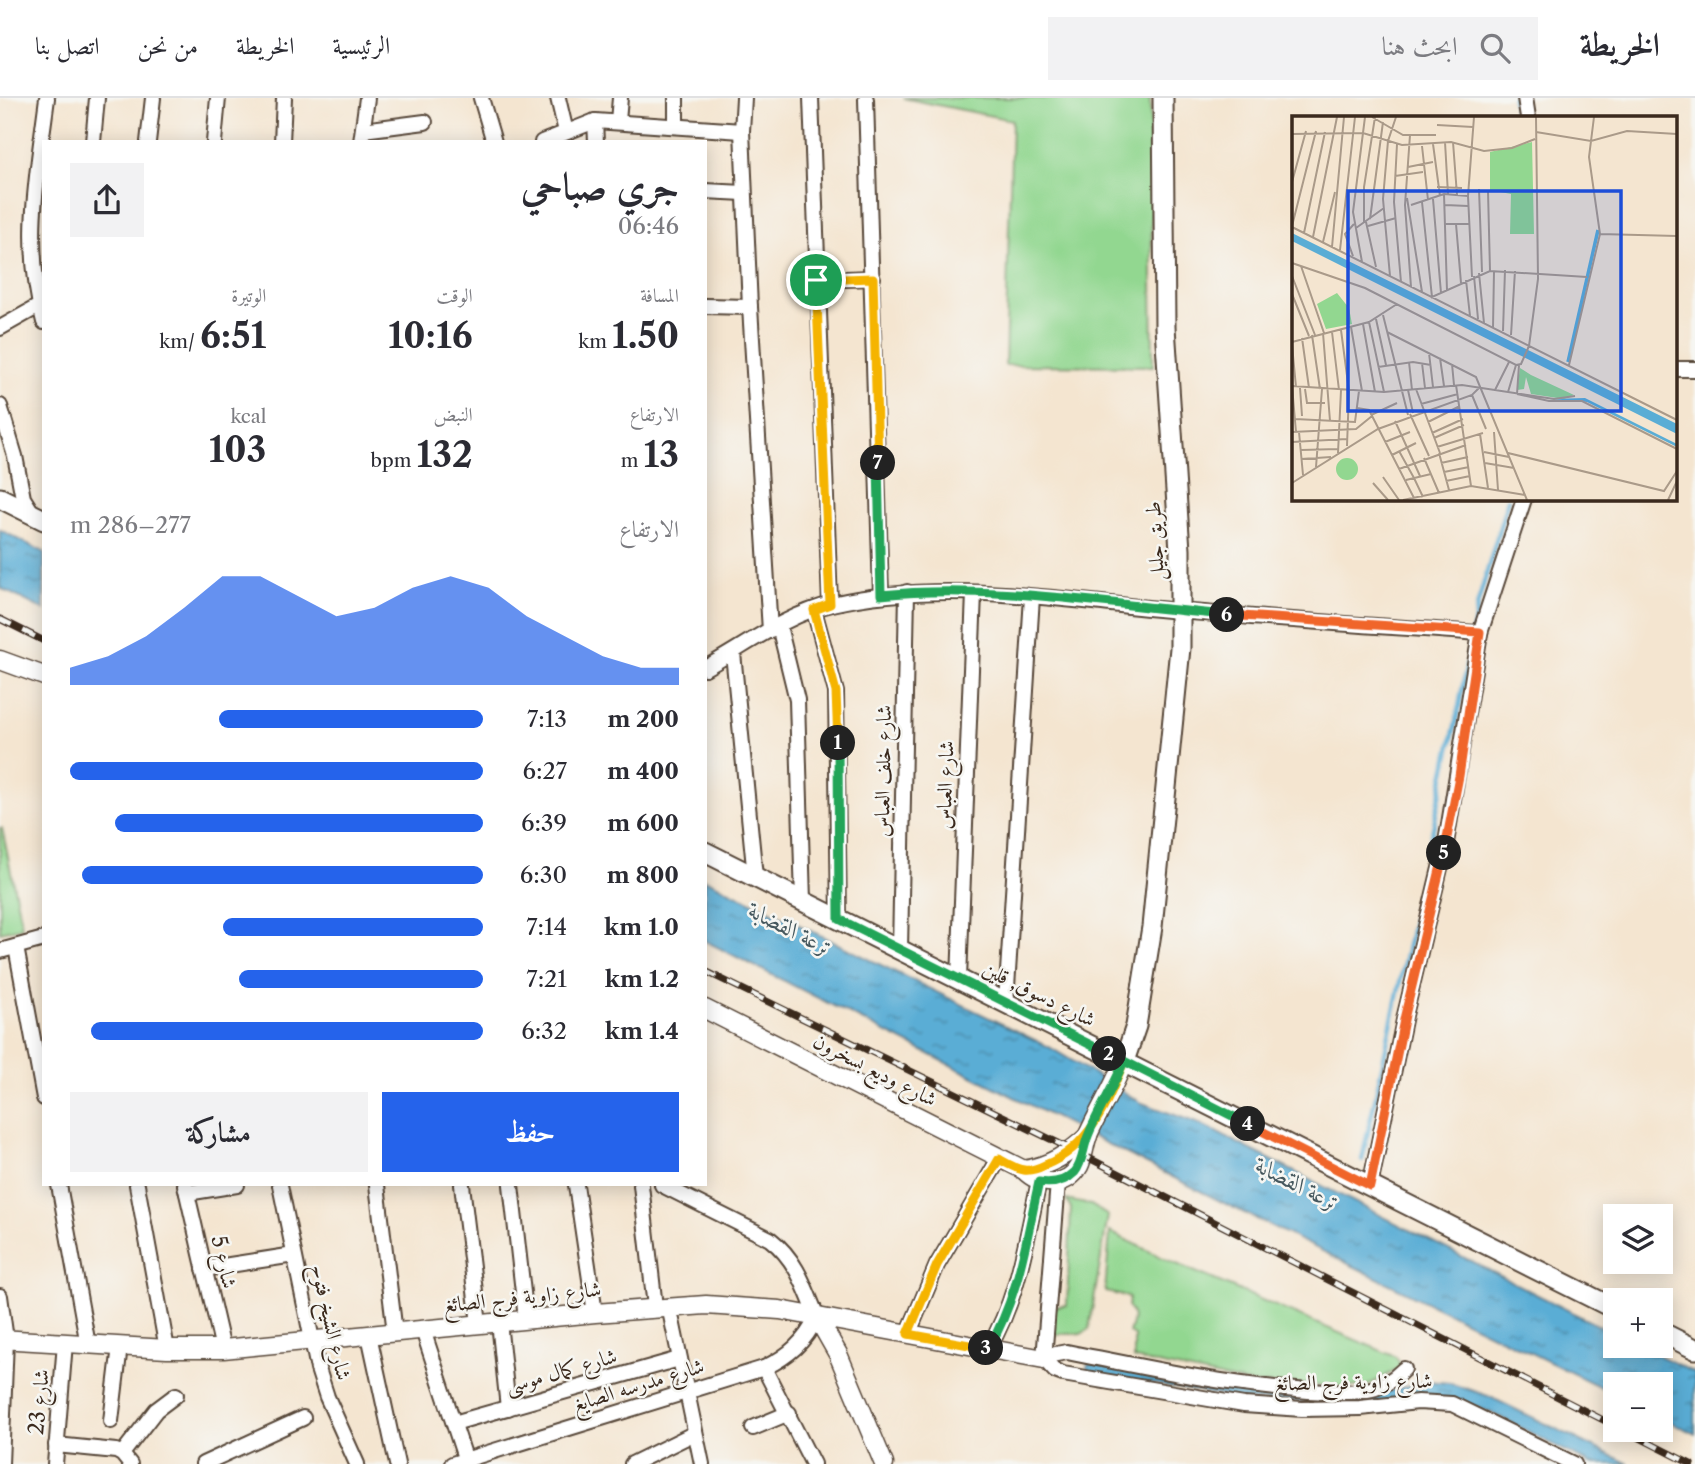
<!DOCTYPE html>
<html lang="ar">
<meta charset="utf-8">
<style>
body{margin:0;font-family:"Libre Caslon Text",Amiri,serif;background:#f2f2f3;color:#2b2b33;direction:rtl;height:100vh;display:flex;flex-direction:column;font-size:26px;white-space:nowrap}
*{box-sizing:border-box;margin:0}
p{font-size:23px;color:#7c7c81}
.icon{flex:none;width:38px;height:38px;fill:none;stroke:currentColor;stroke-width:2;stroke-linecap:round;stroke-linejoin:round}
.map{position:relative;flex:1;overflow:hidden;direction:ltr}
.details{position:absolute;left:42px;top:42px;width:665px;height:1046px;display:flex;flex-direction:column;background:#fff;border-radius:0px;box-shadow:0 4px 18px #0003;direction:rtl}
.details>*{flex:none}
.fabs{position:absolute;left:1603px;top:1106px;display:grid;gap:14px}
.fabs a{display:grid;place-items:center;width:70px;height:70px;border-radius:0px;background:#fff;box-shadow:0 4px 18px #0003;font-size:35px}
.pin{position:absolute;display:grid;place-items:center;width:60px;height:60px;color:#fff;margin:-30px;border:4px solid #fff;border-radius:50%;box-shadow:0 2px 7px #0007}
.km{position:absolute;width:35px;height:35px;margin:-18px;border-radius:50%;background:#222;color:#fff;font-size:19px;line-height:35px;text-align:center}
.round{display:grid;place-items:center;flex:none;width:74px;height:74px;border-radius:0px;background:#f2f2f3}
.overview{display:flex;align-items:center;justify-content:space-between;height:119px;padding:0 28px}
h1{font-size:38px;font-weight:700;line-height:52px}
.stats{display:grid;grid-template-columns:repeat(3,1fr);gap:10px;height:119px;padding:7px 28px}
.stats div{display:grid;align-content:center}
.stats b{font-size:35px;font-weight:700}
.stats small{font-size:19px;font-weight:400}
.stats p{font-size:19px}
.chart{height:196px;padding:14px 28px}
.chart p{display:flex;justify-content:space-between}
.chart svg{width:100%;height:126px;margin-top:7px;fill:#2563eb;opacity:.7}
.cta{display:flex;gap:14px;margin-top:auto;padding:14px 28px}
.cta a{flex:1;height:80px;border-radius:0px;background:#2563eb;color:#fff;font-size:28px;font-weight:700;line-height:80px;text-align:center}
.cta a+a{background:#f2f2f3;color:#2b2b33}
ul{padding:0 28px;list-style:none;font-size:23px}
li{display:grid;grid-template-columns:112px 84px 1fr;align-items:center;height:52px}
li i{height:18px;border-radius:9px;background:#2563eb}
header{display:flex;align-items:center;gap:42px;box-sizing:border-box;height:98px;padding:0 35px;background:#fff;border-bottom:2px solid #e1e1e2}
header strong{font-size:33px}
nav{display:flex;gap:38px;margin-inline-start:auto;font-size:24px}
.search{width:490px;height:63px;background:#f2f2f3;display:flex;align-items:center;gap:18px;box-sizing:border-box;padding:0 24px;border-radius:0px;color:#7c7c81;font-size:26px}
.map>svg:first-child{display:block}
.green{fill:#92d790;stroke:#668057;stroke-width:2}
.water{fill:url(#water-ripples);stroke:#4a6c7a;stroke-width:2}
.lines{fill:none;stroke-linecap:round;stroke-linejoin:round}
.stream{stroke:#5aadd5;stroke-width:4.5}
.minor-casing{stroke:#574639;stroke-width:18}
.tertiary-casing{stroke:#574639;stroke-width:21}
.secondary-casing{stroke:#574639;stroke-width:23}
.minor{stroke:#fff;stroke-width:14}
.tertiary{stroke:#fff;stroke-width:18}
.secondary{stroke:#fff;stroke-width:19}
.rail-casing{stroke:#3b2a1e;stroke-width:7}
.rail{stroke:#f6f6f2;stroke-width:4.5;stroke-dasharray:13;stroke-linecap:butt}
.split-1-casing{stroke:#fff;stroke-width:14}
.split-2-casing{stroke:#fff;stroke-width:14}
.split-3-casing{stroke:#fff;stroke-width:14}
.split-4-casing{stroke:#fff;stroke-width:14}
.split-5-casing{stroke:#fff;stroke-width:14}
.split-6-casing{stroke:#fff;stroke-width:14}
.split-7-casing{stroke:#fff;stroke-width:14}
.split-8-casing{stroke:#fff;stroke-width:14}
.split-1{stroke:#f5b400;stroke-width:9}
.split-2{stroke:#22a559;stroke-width:9}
.split-3{stroke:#f5b400;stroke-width:9}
.split-4{stroke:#22a559;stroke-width:9}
.split-5{stroke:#f0652b;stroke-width:9}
.split-6{stroke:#f0652b;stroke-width:9}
.split-7{stroke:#22a559;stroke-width:9}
.split-8{stroke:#f5b400;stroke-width:9}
.labels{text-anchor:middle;stroke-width:5;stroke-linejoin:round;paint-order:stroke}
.street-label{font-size:21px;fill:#3b2a1e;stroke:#f6f6f2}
.water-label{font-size:23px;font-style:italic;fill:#46585e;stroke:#f6f6f2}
.inset-river{fill:none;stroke:#5aadd5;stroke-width:3.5}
.inset-road{fill:none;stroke:#aa9a89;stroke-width:2}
.view{fill:#1d4ed8;fill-opacity:0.15;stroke:#1d4ed8;stroke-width:3.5}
.inset-edge{fill:none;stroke:#3b2a1e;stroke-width:3.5}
</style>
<header>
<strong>الخريطة</strong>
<div class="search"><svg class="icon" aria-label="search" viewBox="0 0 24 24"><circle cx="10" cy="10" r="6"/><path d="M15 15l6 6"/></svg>ابحث هنا</div>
<nav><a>الرئيسية</a><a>الخريطة</a><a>من نحن</a><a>اتصل بنا</a></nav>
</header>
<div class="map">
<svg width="1695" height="1366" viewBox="0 0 1695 1366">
<defs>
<pattern id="water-ripples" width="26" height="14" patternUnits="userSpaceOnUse" patternTransform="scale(1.75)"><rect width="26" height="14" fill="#5aadd5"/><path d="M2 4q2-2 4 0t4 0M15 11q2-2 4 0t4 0" fill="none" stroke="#4c8dac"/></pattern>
</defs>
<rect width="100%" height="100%" fill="#f6f6f2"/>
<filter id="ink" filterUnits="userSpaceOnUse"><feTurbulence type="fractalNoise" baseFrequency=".0143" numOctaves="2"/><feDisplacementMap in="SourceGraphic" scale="14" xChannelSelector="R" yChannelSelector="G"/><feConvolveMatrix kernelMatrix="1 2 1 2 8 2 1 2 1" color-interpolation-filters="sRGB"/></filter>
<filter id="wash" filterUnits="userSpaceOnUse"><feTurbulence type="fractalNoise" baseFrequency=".00686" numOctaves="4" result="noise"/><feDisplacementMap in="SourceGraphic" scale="28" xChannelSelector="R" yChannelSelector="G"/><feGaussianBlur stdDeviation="1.57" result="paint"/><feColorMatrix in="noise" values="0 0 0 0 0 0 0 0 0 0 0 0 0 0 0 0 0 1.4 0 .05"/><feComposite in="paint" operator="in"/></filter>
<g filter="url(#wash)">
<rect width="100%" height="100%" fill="#f4e5d0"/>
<g class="green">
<polygon points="903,0 1150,0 1153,268 1005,267 1012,22"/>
<polygon points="0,730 2,730 22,829 0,834"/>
<polygon points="1066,1102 1091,1107 1108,1118 1089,1231 1081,1236 1049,1236 1052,1209 1067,1207 1071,1110"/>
<path d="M1110 1134 1165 1161 1396 1259 1402 1269 1365 1289 1253 1286 1134 1261V1238L1129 1235C1132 1226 1136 1217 1128 1210L1129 1199 1105 1194Z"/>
</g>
<g class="water">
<polygon points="0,432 44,454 44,512 0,490"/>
<polygon points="705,781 1049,949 1142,1005 1202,1027 1615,1236 1615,1248 1640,1248 1695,1275 1695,1336 1661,1319 1661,1286 1615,1286 1615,1296 1230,1108 705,843"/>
<polygon points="1088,1265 1197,1282 1251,1295 1382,1295 1426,1283 1449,1285 1488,1298 1629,1366 1591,1366 1492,1315 1456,1302 1376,1306 1250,1303 1086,1274"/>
</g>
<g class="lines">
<g class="stream">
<polyline points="1513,0 1516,19"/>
<polyline points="1362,1062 1459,609 1478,505 1508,401"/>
</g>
</g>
</g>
<g filter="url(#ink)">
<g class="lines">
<g class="minor-casing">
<g id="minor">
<polyline points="481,0 494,44"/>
<polyline points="558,0 566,34"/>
<polyline points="744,0 742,33 750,209 770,533"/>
<polyline points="811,0 830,506"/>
<polyline points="1525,0 1528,19"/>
<polyline points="866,1 881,497"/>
<polyline points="595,23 596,44"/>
<polyline points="618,23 620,0"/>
<polyline points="676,28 676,0"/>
<polyline points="363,32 425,24"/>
<polyline points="93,44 97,0"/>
<polyline points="148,44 153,0"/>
<polyline points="214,44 218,0"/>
<polyline points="282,44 284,0"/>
<polyline points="361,44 367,0"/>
<polyline points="542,44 595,23 742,33"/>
<polyline points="705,93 744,95"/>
<polyline points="816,182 873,180"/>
<polyline points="705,208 750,209"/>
<path d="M44 224C23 145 37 79 47 0"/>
<polyline points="0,230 39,208"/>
<polyline points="1676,271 1695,271"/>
<polyline points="0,308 15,358 23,400 33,416"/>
<polyline points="814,512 836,594 839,821"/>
<polyline points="779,528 797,602 803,803"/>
<polyline points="733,555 755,779"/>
<path d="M705 570C745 548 787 516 832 506 946 480 1065 503 1180 513 1280 522 1380 528 1480 535"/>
<polyline points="16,849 44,1000"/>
<polyline points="900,852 907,494"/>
<polyline points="0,853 44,841"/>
<polyline points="959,881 974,495"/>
<polyline points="1006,905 1032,499"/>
<polyline points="59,1087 88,1247"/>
<polyline points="137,1087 167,1251"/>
<polyline points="185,1087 223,1251"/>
<polyline points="280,1087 318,1271 327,1299 357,1366"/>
<polyline points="377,1087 395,1235"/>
<polyline points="462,1087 479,1226"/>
<polyline points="511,1087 526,1221"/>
<polyline points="576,1087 595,1215"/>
<polyline points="641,1087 655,1209"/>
<polyline points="1370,1088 1405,917 1446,745 1480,535 1524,401"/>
<polyline points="187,1095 237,1087"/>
<polyline points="204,1171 294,1157"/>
<polyline points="0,1198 6,1242 1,1366"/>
<polyline points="669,1208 702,1366"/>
<polyline points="499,1224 508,1310"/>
<polyline points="423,1232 467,1366"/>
<polyline points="908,1236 937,1167 999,1061"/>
<polyline points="369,1237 397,1366"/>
<path d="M988 1251C1019 1199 1026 1141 1039 1084"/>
<polyline points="1044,1261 1055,1273 1063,1276 1244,1307 1302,1311 1360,1310 1418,1304 1452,1306 1574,1366"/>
<path d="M1044 1261 1051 1257 1067 1254C1143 1269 1220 1286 1297 1292 1319 1294 1345 1296 1367 1292 1382 1290 1393 1282 1404 1271"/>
<polyline points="1044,1261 1058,1084"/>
<polyline points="764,1270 813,1366"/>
<polyline points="111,1323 120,1248"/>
<polyline points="454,1325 679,1261"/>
<polyline points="753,1330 789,1315"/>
<polyline points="56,1347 116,1353 122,1356 130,1366"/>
<polyline points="122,1356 156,1312 176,1297"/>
<polyline points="55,1366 65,1245"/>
<polyline points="203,1366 303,1320"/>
<path d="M452 1366 764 1270C789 1258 805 1244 817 1219 805 1189 796 1161 770 1141L662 1087"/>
<polyline points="632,1366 695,1335"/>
</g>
</g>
<g class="tertiary-casing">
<g id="tertiary">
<polyline points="0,562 44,578"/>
<path d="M705 911 1024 1072C1040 1088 1067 1090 1079 1068 1084 1058 1084 1047 1088 1037 1099 1012 1114 989 1124 963"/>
<path d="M1024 1072C1050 1068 1068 1056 1088 1038"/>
<polyline points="817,1219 838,1256 884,1366"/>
<polyline points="0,1241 167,1251 223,1251 595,1215 706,1207 780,1212 1044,1261"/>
</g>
</g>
<g class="secondary-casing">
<g id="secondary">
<polyline points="0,400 44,422"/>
<polyline points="705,754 1615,1211"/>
<polyline points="1124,963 1136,928 1152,829 1180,550 1180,452 1165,229 1163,0"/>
<polyline points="1661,1234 1695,1251"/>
</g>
</g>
<use href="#minor" class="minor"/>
<use href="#tertiary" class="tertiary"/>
<use href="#secondary" class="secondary"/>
<g class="rail-casing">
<g id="rail">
<polyline points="0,521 44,543"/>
<polyline points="705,873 1083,1057 1615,1328"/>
<polyline points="1624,1332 1691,1366"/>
</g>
</g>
<use href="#rail" class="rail"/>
</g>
</g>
<g class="lines" filter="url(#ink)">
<g class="split-1-casing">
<polyline id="split-1" points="816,182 830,506 814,512 836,594 838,645"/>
</g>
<g class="split-2-casing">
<polyline id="split-2" points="838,645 839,821 1109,956"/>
</g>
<g class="split-3-casing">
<path id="split-3" d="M986 1250 908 1236 937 1167 999 1061C1006 1065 1016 1071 1024 1072 1030 1073 1039 1070 1045 1067 1089 1050 1108 1005 1124 963L1109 956"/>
</g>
<g class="split-4-casing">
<path id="split-4" d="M986 1250 988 1251C1019 1199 1026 1141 1039 1084 1052 1086 1065 1084 1075 1074 1083 1064 1083 1050 1088 1038 1098 1012 1114 989 1124 963L1248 1026"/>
</g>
<g class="split-5-casing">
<polyline id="split-5" points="1248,1026 1370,1088 1405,917 1444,755"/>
</g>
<g class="split-6-casing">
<polyline id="split-6" points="1227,517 1480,534 1459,678 1444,755"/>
</g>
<g class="split-7-casing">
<path id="split-7" d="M878 365 881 497C991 485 1116 508 1227 517"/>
</g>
<g class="split-8-casing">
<polyline id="split-8" points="816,182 873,180 878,365"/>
</g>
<use href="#split-1" class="split-1"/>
<use href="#split-2" class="split-2"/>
<use href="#split-3" class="split-3"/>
<use href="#split-4" class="split-4"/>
<use href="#split-5" class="split-5"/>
<use href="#split-6" class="split-6"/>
<use href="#split-7" class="split-7"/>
<use href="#split-8" class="split-8"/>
</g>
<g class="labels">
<g class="street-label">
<text transform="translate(1155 443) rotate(-93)" y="7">طريق جليل</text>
<text transform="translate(883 673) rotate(-89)" y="7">شارع خلف العباس</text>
<text transform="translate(945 687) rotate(-88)" y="7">شارع العباس</text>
<text transform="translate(1039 896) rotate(26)" y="7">شارع دسوق, قلين</text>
<text transform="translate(875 972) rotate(27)" y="7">شارع وديع بسخرون</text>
<text transform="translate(224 1164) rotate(77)" y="7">شارع 5</text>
<text transform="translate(522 1199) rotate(-6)" y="7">شارع زاوية فرج الصائغ</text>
<text transform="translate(331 1224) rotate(77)" y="7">شارع الشيخ فتوح</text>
<text transform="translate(561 1273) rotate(-16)" y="7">شارع كمال موسى</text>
<text transform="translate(1353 1284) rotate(-1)" y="7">شارع زاوية فرج الصائغ</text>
<text transform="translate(638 1287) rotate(-17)" y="7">شارع مدرسه الصايغ</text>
<text transform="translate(39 1304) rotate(-85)" y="7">شارع 23</text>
</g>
<g class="water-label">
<text transform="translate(791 831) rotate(27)" y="8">ترعة القضابة</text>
<text transform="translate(1298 1086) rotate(27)" y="8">ترعة القضابة</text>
</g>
</g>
<g transform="translate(1292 18)">
<rect width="385" height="385" fill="#f4e5d0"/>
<path d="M240 26 242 118H218L219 78 198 74V36ZM45 177 57 192 60 208 34 213 25 188ZM228 252 239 259 282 279 272 283 239 278 234 261 232 273 225 274ZM44 353a11 11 0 1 1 22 0a11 11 0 1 1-22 0Z" fill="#92d790"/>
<path d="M0 117 385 308V318L0 125ZM293 282 385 328V331L295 286 258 283Z" fill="#5aadd5"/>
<path class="inset-river" d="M276 246 306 114"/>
<path class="inset-road" d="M80 1 111 19H144M145 9 181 11M244 16 299 25 335 15 385 18M0 18 71 17 110 29 159 26 192 35 220 32 243 23M118 19 113 89 119 171M153 26 156 78M161 26 165 79M105 28 102 86 109 166M141 28 148 80M130 30 136 84M116 51 141 46M103 60 131 56M0 66 14 15M145 71 170 72M187 73 190 156M196 75 198 155M152 78 155 175M115 82 130 176M141 83 149 177M130 86 140 181 198 155 295 161M119 89 152 78 176 80M153 89 176 90M78 103 91 6M74 106 84 151M72 107V71L83 1M153 108H177M164 108 169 167M0 110 24 15M76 110 104 102M0 111 385 304M64 112 92 92M12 117 33 16M308 118 385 120M21 121 45 1M31 126 43 76M40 131 52 1M48 134 63 1M61 140 53 118 62 108M70 146 61 96 73 1M0 147 73 172 224 249 229 248 237 230M9 150 32 217M187 157 192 207M0 160 23 219M98 160 91 83 96 25 104 1M182 160 186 203M180 161 176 80 182 1M174 164 178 200M0 178 17 220M91 199 116 299M84 203 94 249M77 206 92 276M71 208 83 276M59 211 70 275M201 212 202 155M49 214 57 275 55 330M211 215 213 154M40 216 47 274M95 216 184 261 235 384M31 217 38 305M20 219 28 273M219 219 223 155M10 222 17 272M0 226 77 206 105 188M0 229 4 271M237 230 246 163 244 1M137 237 141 271M148 242 152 270M117 246 120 274M130 247 133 272M160 248 162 269M277 249 308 118 297 41 302 1M86 251 121 246 139 249M164 269 179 370M0 270 92 276 170 269 262 283 283 280M0 270 4 316M8 272 10 300M13 273 15 287H33M124 273 148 337M116 274 121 297M203 274 217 246M216 276 224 249M225 278 257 285H290L385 333M225 278 227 249M180 279 194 313M129 288 166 278M65 292 77 294 122 382M118 298 137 340M79 299 105 287M3 303 63 306 67 275M103 305 128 360M136 306 168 290M0 316 64 313 80 300M7 316 11 359M202 316 206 374M140 317 171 303M188 318 196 372M142 322 172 309M0 326 55 323M93 326 118 316M145 331 191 317M9 334 46 333M107 335 122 362M192 336 217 341M46 337 49 274M147 337 157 374M216 337 372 375 385 355M100 339 124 327M132 342 147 377M9 343 39 341M149 347 176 341M193 347 222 352M24 351 30 273M107 353 174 329M152 356 177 351M91 361 107 384M122 362 131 381M114 364 139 358M154 365 178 360M0 367 86 313 180 279 188 271M81 367 96 384M111 384 179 370 233 379M376 384 385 365"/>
<path class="view" d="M56 75H329V295H56Z"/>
<rect width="385" height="385" class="inset-edge"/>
</g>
</svg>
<div class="fabs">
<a><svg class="icon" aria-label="layers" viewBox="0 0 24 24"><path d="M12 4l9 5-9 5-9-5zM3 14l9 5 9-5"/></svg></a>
<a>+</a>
<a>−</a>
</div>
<div class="pin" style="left:816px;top:182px;background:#1e9e55"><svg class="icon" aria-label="arrive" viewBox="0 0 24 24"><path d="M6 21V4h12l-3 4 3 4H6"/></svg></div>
<b class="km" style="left:838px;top:645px">1</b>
<b class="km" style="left:1109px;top:956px">2</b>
<b class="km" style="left:986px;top:1250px">3</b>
<b class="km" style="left:1248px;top:1026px">4</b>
<b class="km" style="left:1444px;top:755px">5</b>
<b class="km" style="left:1227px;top:517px">6</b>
<b class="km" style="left:878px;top:365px">7</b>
<section class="details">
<div class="overview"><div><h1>جري صباحي</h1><p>06:46</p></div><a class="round"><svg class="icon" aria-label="share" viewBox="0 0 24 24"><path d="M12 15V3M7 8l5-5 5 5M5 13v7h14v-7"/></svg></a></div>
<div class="stats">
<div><p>المسافة</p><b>1.50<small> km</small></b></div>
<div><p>الوقت</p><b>10:16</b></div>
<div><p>الوتيرة</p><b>6:51<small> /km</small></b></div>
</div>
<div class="stats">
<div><p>الارتفاع</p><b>13<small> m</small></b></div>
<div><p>النبض</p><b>132<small> bpm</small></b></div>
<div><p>kcal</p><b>103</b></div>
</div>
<div class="chart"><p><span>الارتفاع</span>277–286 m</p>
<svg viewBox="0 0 160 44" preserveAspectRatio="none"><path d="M0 44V38L10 34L20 27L30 17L40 6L50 6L60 13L70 20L80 17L90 10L100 6L110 10L120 20L130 27L140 34L150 38L160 38V44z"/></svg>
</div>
<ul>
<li><b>200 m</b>7:13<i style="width:64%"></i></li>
<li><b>400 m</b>6:27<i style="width:100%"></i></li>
<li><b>600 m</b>6:39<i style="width:89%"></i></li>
<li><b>800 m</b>6:30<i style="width:97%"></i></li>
<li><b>1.0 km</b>7:14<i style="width:63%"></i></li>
<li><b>1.2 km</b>7:21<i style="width:59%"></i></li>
<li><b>1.4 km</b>6:32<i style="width:95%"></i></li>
</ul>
<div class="cta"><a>حفظ</a><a>مشاركة</a></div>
</section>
</div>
